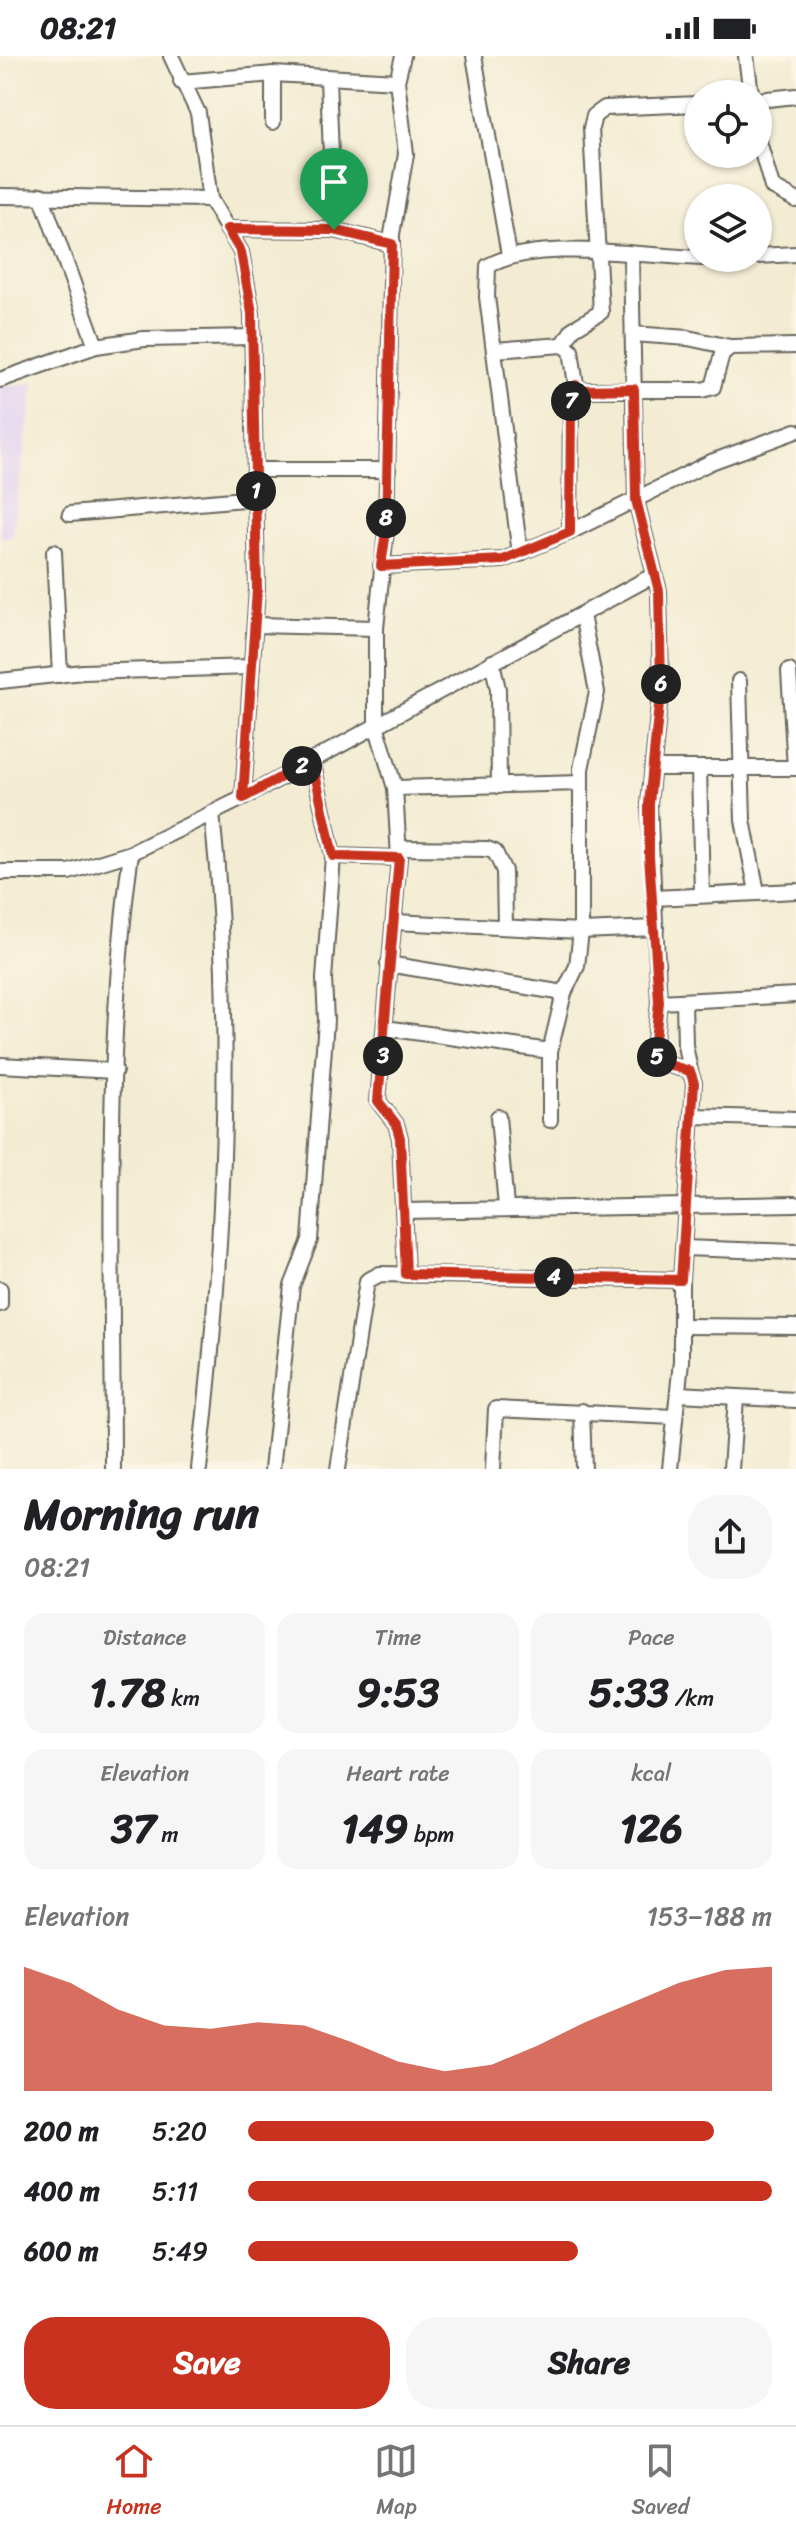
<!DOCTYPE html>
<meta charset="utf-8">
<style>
body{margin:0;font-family:Sriracha,sans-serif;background:#f6f6f6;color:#202124;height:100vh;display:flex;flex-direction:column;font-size:30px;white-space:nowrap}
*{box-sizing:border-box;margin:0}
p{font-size:26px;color:#757577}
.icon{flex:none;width:44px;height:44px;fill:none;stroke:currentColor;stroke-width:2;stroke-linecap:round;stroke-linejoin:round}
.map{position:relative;height:1413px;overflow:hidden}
.details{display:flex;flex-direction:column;background:#fff;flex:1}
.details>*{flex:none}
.tools{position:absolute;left:684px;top:24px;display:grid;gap:16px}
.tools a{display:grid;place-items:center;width:88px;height:88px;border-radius:50%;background:#fff;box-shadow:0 2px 6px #0004;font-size:40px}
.pin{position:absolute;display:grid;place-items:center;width:68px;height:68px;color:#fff;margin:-82px -34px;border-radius:50% 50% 50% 0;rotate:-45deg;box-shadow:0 0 8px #0007}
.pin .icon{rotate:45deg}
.km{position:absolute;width:40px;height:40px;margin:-20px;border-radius:50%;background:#222;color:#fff;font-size:22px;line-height:40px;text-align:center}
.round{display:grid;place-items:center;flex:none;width:84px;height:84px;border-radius:32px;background:#f6f6f6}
.head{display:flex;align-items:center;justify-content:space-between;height:136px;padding:0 24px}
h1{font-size:44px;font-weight:800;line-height:60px}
.figures{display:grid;grid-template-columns:repeat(3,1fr);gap:12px;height:136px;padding:8px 24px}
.figures div{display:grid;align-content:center;border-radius:20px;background:#f6f6f6;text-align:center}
.figures b{font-size:40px;font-weight:800}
.figures small{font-size:22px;font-weight:400}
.figures p{font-size:22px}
.chart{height:224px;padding:16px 24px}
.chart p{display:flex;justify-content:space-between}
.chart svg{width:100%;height:144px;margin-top:8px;fill:#c8321e;opacity:.7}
.button{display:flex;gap:16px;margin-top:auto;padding:16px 24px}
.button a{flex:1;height:92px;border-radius:32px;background:#c8321e;color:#fff;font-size:32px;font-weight:800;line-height:92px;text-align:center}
.button a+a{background:#f6f6f6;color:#202124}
ul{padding:0 24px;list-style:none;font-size:26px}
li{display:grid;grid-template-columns:128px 96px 1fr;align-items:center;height:60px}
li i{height:20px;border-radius:10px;background:#c8321e}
.status{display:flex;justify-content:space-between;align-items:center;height:56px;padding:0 40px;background:#fff;direction:ltr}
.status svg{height:22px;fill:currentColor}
.tabs{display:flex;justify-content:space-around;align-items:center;height:112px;border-top:2px solid #e0e0e0;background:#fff;font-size:22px;color:#757577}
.tabs a{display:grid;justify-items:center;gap:4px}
.tabs .active{color:#c8321e}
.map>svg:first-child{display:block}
.built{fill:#e2d4f3}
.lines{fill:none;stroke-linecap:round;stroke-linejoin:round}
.minor-casing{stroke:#67655c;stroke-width:18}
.minor{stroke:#fff;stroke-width:14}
.route-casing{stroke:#fff;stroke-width:16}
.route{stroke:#c8321e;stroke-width:10}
</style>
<div class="status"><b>08:21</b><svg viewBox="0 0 49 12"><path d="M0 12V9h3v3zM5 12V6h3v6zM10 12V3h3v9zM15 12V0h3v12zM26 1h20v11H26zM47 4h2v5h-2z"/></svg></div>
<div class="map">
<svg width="796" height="1413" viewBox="0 0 796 1413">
<rect width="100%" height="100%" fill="#fcf5e5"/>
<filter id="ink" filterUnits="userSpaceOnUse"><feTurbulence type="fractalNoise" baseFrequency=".0125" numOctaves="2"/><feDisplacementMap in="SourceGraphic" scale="16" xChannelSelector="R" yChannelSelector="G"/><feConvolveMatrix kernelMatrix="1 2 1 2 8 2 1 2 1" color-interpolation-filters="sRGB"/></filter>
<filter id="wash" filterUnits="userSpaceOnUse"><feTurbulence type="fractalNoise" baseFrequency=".006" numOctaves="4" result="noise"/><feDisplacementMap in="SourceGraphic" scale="32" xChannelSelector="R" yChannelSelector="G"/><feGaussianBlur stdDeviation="1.8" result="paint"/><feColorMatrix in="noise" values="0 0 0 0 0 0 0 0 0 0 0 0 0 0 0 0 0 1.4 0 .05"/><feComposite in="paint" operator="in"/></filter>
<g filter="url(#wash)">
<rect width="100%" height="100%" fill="#f3ecd3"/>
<polygon class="built" points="34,327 12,481 0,481 0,330"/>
</g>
<g filter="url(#ink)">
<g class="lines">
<g class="minor-casing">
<g id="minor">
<polyline points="171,0 198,57 210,143 241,196 252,257 257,533 243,742"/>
<polyline points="403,0 397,25 406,98 392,178 386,475 376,572 376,669 395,732 399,802 378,1045 396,1068 400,1082 406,1218"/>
<polyline points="474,0 509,199"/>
<polyline points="746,0 751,38"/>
<polyline points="273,18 273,66"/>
<polyline points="328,23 334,174"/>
<polyline points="181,26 273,18 397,25"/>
<polyline points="758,44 796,40"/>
<polyline points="758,82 772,131 796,144"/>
<polyline points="41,139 96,290"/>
<polyline points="0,140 210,143"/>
<polyline points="227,173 334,174 392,188"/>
<polyline points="631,199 636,444 659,535 661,629 649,748 659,946 655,984 662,1007 690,1015 694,1027 681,1224 681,1305 670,1413"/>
<polyline points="758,200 796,198"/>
<polyline points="633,278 688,282 730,291"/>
<polyline points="563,289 573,273 601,256 591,72 594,60 605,52 698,48"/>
<polyline points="494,294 563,289 571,294 576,329 583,334 702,334 713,331 722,298 730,291 796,290"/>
<polyline points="0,324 96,290 144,283 253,281"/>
<polyline points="255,414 388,414"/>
<polyline points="70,458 256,442"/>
<polyline points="570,476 571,347 576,329"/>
<polyline points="54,496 60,619"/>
<path d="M520 498 487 241 488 210C546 178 662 206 731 202"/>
<polyline points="381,510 503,504 570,476 711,406 796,375"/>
<polyline points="255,569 376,572"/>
<polyline points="492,606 498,633 499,730"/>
<polyline points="789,615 795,712"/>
<polyline points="0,625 83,616 252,611"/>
<polyline points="739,625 743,764 757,836"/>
<polyline points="653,712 796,712"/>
<polyline points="699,712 702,839"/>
<polyline points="395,732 581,727"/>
<polyline points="399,792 487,793 495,796 504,815 505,871"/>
<polyline points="333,800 399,802"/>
<polyline points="0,816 69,816 131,797 243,742 654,519"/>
<polyline points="654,842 796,835"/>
<polyline points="394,866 581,875 656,872"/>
<polyline points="388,908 564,937"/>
<polyline points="684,945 685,989 690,1015"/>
<polyline points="659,946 796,939"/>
<polyline points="385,972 550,995 550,1064"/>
<polyline points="550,995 564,937 577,910 581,875 581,713 597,636 582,559"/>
<polyline points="0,1009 115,1015"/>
<polyline points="694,1060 796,1063"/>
<polyline points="498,1061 506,1151"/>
<polyline points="403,1155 796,1148"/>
<polyline points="684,1192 796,1196"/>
<polyline points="0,1233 0,1248"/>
<polyline points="684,1270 796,1271"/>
<polyline points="678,1338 796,1344"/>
<polyline points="582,1355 584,1413"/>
<path d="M113 1413C113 1210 103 998 131 797"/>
<path d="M199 1413C224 1196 235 975 212 757"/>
<polyline points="272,1413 292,1230 310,1184 326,964 324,923 333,800 312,704"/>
<polyline points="338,1413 367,1225 380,1218 681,1224"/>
<polyline points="493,1413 496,1353 675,1361"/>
<polyline points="731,1413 736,1342"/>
</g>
</g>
<use href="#minor" class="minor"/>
</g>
</g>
<g class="lines" filter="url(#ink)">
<g class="route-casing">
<polygon id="route" points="227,173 334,174 392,188 386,475 381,510 503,504 570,476 571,347 576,329 583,334 634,333 636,444 659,535 661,629 649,748 649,800 659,946 655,984 662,1007 690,1015 694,1027 681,1224 406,1218 400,1082 396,1068 378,1045 399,802 333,800 312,704 243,742 257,533 252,257 241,196"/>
</g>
<use href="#route" class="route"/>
</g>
</svg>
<div class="tools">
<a><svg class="icon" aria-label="locate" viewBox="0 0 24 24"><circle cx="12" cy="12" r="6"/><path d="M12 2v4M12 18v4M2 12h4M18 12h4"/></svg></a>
<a><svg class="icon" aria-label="layers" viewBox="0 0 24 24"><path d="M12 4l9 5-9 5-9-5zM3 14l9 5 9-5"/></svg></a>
</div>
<div class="pin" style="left:334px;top:174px;background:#1e9e55"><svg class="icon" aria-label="arrive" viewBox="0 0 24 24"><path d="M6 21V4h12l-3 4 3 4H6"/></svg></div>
<b class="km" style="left:256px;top:435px">1</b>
<b class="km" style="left:302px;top:710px">2</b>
<b class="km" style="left:383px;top:1000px">3</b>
<b class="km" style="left:554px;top:1221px">4</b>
<b class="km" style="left:657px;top:1001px">5</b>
<b class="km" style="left:661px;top:628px">6</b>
<b class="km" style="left:571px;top:345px">7</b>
<b class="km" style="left:386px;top:462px">8</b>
</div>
<section class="details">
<div class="head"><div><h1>Morning run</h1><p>08:21</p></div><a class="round"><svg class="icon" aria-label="share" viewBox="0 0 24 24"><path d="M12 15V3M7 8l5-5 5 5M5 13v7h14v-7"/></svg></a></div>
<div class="figures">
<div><p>Distance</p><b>1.78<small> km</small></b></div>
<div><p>Time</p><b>9:53</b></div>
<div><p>Pace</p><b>5:33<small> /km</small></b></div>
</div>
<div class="figures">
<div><p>Elevation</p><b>37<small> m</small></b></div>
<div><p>Heart rate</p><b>149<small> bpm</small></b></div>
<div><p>kcal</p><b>126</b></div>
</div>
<div class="chart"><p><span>Elevation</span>153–188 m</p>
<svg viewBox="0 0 160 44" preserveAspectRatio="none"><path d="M0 44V6L10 11L20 19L30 24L40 25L50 23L60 24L70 29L80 35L90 38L100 36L110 30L120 23L130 17L140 11L150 7L160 6V44z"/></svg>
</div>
<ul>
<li><b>200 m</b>5:20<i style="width:89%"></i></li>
<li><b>400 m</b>5:11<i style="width:100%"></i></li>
<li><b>600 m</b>5:49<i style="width:63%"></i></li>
</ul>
<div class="button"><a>Save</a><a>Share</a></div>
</section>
<nav class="tabs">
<a class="active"><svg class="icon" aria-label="home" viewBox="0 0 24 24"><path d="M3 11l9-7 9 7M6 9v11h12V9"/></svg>Home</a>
<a><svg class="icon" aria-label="map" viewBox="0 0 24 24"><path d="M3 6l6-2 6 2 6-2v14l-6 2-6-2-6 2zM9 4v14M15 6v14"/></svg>Map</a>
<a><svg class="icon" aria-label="saved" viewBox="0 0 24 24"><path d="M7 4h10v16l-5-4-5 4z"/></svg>Saved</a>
</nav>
